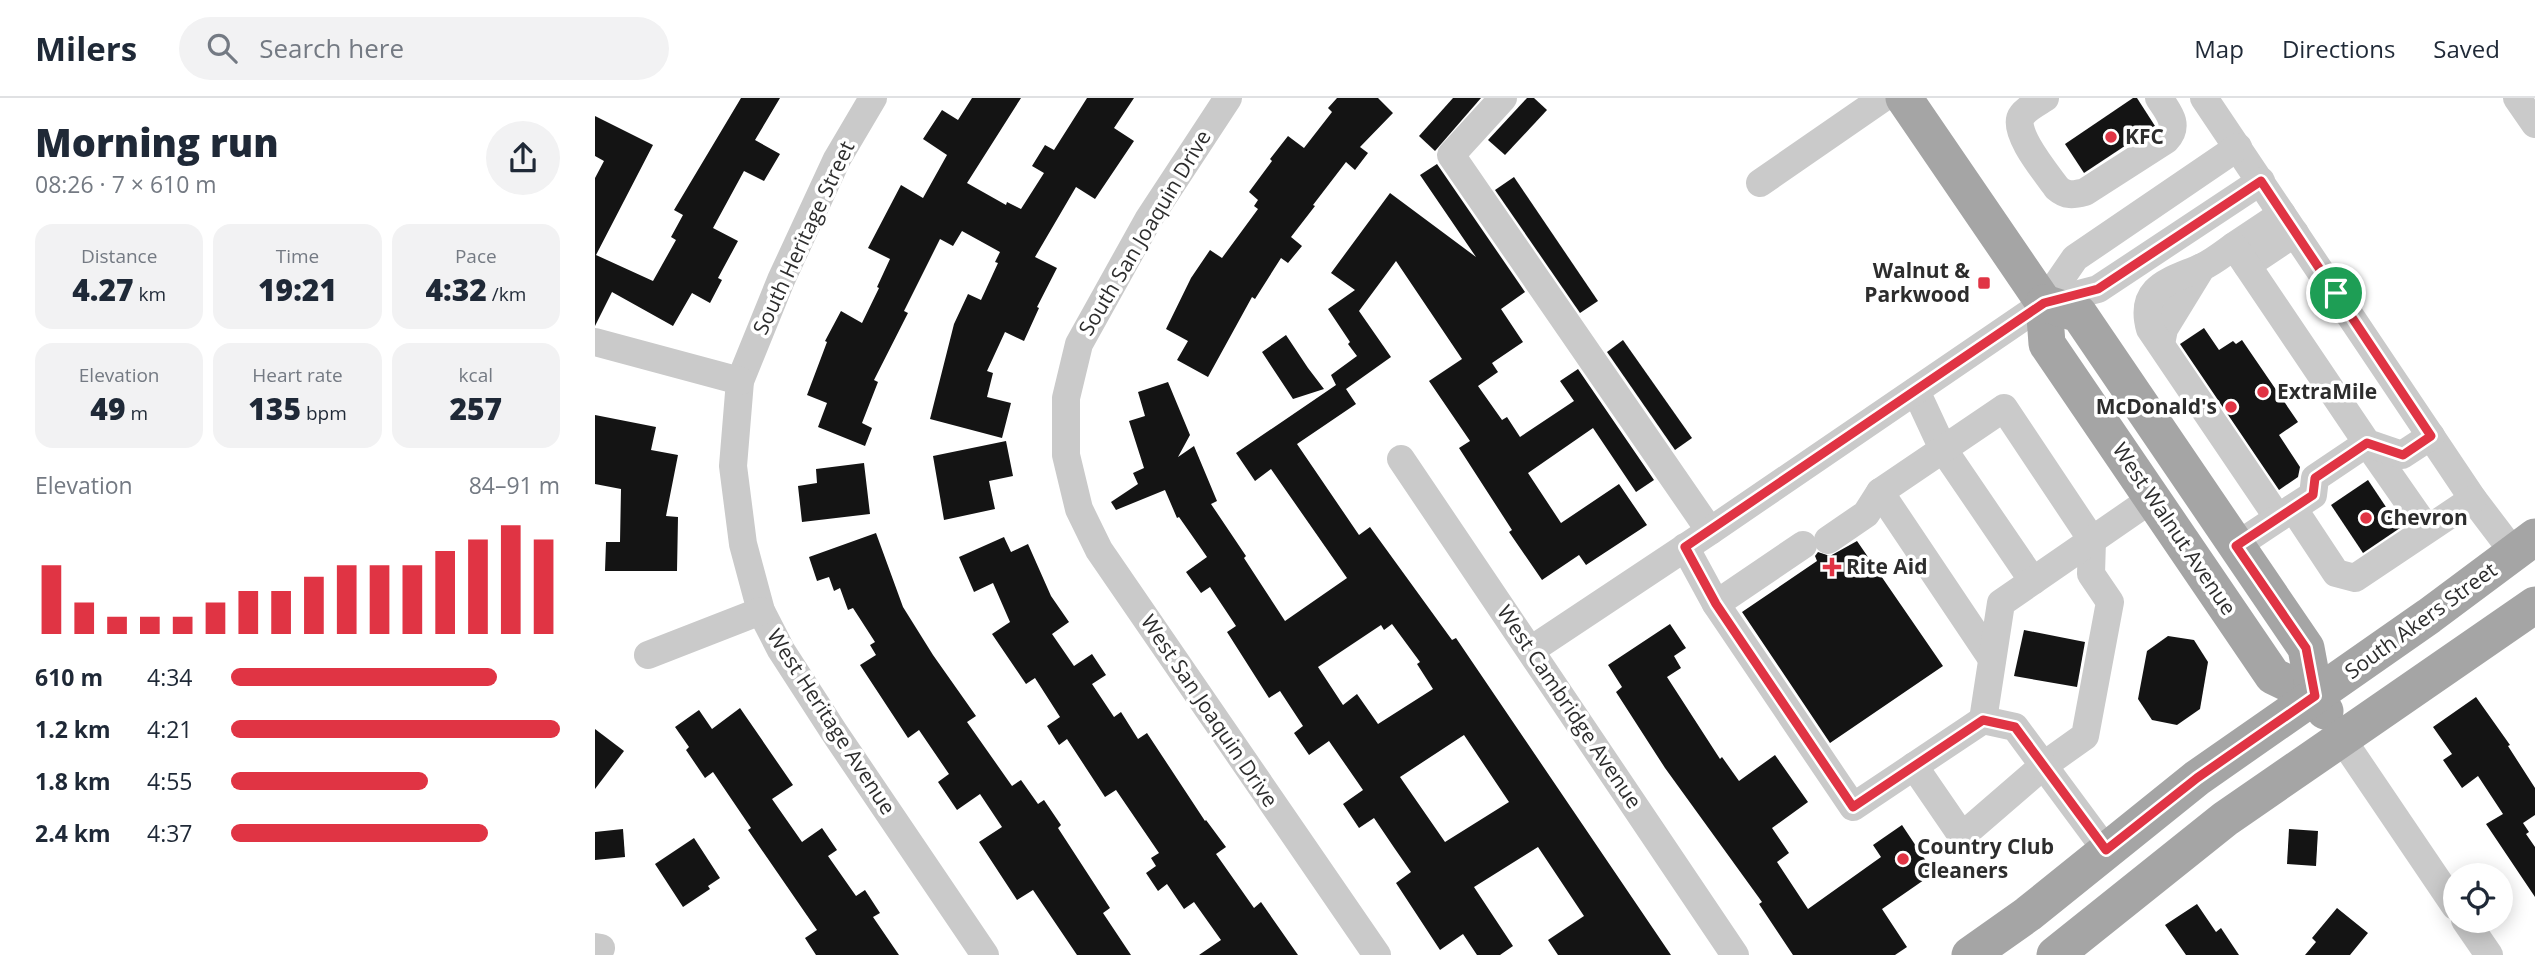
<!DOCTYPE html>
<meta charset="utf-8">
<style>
body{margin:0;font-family:"Open Sans",sans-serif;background:#f2f2f3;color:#1f2937;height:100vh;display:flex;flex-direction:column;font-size:26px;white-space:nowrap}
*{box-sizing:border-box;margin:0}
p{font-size:23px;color:#747a83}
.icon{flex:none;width:38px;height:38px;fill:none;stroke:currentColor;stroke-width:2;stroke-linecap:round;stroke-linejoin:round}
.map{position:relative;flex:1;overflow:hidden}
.drawer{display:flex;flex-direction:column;background:#fff;width:595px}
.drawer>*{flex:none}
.fabs{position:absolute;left:1848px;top:765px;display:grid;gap:14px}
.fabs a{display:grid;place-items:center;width:70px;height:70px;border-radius:50%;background:#fff;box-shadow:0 4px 18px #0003;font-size:35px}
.pin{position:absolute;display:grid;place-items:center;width:60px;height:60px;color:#fff;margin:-30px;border:4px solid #fff;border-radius:50%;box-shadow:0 2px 7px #0007}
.round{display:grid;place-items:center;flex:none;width:74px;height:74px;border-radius:37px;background:#f2f2f3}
.head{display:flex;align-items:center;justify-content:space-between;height:119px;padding:0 35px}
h1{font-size:38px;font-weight:800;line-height:52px}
.stats{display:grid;grid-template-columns:repeat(3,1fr);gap:10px;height:119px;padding:7px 35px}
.stats div{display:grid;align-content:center;border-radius:18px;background:#f2f2f3;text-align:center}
.stats b{font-size:30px;font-weight:800}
.stats small{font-size:19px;font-weight:400}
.stats p{font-size:19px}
.chart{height:196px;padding:14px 35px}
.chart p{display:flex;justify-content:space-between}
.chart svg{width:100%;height:126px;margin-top:7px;stroke:#e03444;stroke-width:6}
ul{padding:0 35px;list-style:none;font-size:23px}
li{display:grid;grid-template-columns:112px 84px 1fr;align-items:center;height:52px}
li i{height:18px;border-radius:9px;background:#e03444}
header{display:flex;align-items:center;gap:42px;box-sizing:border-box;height:98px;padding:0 35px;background:#fff;border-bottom:2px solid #e0e1e3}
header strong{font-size:33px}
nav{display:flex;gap:38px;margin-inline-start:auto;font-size:24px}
.search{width:490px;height:63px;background:#f2f2f3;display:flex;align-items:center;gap:18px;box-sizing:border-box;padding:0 24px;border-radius:38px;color:#747a83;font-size:26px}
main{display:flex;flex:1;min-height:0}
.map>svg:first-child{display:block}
.building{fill:#141414;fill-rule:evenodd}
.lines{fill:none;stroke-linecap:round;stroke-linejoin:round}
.minor{stroke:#cacaca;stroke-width:28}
.major{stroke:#a5a5a5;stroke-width:37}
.route-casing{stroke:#fff;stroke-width:14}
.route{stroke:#e03444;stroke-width:9}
.poi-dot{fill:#e03444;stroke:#fff;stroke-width:2.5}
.labels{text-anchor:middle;stroke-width:7;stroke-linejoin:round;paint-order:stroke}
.poi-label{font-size:21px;font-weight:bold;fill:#2d2d2d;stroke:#fff;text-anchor:start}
.street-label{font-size:21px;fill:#2d2d2d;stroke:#fff}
</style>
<header>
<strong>Milers</strong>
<div class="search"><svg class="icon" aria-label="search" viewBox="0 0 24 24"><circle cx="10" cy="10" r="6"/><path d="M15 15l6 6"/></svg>Search here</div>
<nav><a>Map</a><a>Directions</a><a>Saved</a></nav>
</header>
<main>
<section class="drawer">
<div class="head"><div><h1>Morning run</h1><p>08:26 · 7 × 610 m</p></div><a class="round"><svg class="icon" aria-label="share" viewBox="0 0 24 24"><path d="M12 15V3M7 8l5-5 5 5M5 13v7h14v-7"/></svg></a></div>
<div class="stats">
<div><p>Distance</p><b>4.27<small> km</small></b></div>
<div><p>Time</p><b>19:21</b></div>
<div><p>Pace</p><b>4:32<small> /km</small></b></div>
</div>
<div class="stats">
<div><p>Elevation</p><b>49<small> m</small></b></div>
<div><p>Heart rate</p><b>135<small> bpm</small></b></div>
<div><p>kcal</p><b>257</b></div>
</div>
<div class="chart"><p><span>Elevation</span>84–91 m</p>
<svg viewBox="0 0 160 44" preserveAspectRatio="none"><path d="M5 44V20M15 44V33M25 44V38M35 44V38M45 44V38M55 44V33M65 44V29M75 44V29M85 44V24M95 44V20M105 44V20M115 44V20M125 44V15M135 44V11M145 44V6M155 44V11"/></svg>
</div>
<ul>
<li><b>610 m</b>4:34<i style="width:81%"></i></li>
<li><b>1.2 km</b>4:21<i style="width:100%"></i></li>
<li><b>1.8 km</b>4:55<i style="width:60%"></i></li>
<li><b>2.4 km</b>4:37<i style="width:78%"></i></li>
</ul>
</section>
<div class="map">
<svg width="1940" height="857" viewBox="0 0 1940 857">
<rect width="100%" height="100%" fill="#fff"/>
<g class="building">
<polygon points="146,0 185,0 160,42 185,56 169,83 149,73 118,130 143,143 123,180 127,182 115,205 97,195 78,228 17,194 0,228 0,80 9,63 0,58 0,18 58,47 1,157 58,183 81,142 76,139 88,117 79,112"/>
<polygon points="377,0 426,0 372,85 411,107 412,104 426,111 449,75 437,68 450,47 459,52 492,0 539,0 519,30 539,43 500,101 481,89 440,159 462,170 442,209 444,210 429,243 410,234 392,273 398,275 392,299 416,305 407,340 335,321 359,226 373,196 386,202 403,165 400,164 405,154 367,133 358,148 345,141 309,213 313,215 279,282 283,284 267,325 277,330 270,348 223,329 232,305 212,297 232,244 230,243 246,213 267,225 284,190 282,189 295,161 273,150 306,87 328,100 352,57 328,41 347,12 363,22"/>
<polygon points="742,0 783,0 798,15 765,49 773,55 760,72 751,64 718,107 720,108 696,139 707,148 693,165 686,160 660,201 657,199 613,279 582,262 593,243 571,231 596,180 615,152 627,160 663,111 659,108 663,102 654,94 677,63 675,61 693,38 709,50 737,14 733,10"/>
<polygon points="858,0 886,0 840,53 824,38"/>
<polygon points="932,0 939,0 952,12 910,57 893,42"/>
<polygon points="1538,0 1542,0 1560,28 1489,75 1470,46"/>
<path d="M842 66 930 194 906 211 928 244 897 265 903 274 883 288 907 322 912 319 925 339 979 303 965 283 983 271 1059 382 1041 394 998 330 933 375 966 425 1024 386 1052 427 991 467 984 457 947 482 914 434 917 432 864 350 875 343 834 283 867 261 801 163 764 213 796 259 751 291 761 306 702 346 764 437 775 429 857 542 861 540 1076 857H963L953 842 989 818 943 749 879 789 918 848 905 857H882L868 836 845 852 801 785 816 774 800 751 779 720 764 730 748 706 768 692 734 643 714 657 699 635 708 628 685 593 674 600 632 534 641 528 615 489 606 495 591 474 612 459 584 419 582 420 570 392 521 412 516 404 543 386 538 375 549 370 534 323 550 318 543 294 573 284 595 337 583 359 599 348 622 403 616 406 651 458 649 460 690 523 752 480 676 371 660 383 641 355 741 287 736 277 762 258 753 246 755 244 733 211 760 192 736 175 795 95 881 159 825 77ZM797 526 825 564 822 566 838 591 783 626 762 596 748 607 723 569 786 527 789 532ZM869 637 914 704 850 744 805 679Z"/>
<polygon points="919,79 1003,203 985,215 900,92"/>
<polygon points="1609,230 1624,252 1638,243 1641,246 1647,242 1703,324 1684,337 1705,369 1703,379 1684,392 1585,246"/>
<polygon points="691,237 713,270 729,291 698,301 667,254"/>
<polygon points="1028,242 1097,340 1080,352 1012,254"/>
<polygon points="0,317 61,329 56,352 83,357 71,418 83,419 82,473 10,473 11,444 25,444 26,391 0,386"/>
<polygon points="411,343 418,378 394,383 400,411 349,422 338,358"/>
<polygon points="269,365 275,416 207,424 203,388 222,385 221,371"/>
<polygon points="1773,382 1805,430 1768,455 1736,407"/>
<polygon points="281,435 308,509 338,557 381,618 372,624 417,688 426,682 443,706 449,702 466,727 463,730 515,810 508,815 536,857 482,857 438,792 422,802 384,744 407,729 385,696 362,712 343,684 354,676 324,632 313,640 265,567 281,557 275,547 280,544 258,510 253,512 245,490 239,493 234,479 222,483 214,459"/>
<polygon points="409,439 416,454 433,446 456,498 474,524 457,536 479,568 497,556 511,577 497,586 519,619 526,614 543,641 552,635 610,723 611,722 631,749 621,756 659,810 666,804 703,857 604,857 626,842 599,804 589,811 572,786 563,793 551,775 561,768 556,760 564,755 521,692 510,699 472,641 464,647 452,628 465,619 440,580 431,586 397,536 415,524 398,485 379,494 364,459"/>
<polygon points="1262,443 1348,568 1235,645 1147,514 1222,463 1220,458 1223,454 1235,458"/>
<polygon points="1075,526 1091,550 1079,558 1086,570 1072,579 1125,661 1127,659 1144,683 1180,657 1213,704 1177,730 1194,755 1182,764 1213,811 1286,759 1278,747 1307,727 1339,775 1287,811 1312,849 1300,857 1198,857 1164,806 1167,804 1070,670 1021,594 1027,589 1013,567"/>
<polygon points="1429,532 1490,544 1482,589 1419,578"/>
<polygon points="1573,538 1599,542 1613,564 1605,611 1582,627 1557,622 1543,601 1552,553"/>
<polygon points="1881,599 1915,647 1913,648 1940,690 1940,717 1928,725 1934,734 1931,736 1940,749 1940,799 1891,726 1908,716 1883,678 1867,690 1848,662 1857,656 1838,629"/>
<polygon points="145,610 198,687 177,701 207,744 227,730 242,752 233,758 261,798 270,792 285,815 278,819 304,857 221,857 210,840 222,832 153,732 156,730 118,674 110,680 91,652 94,649 80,629 104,612 117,631"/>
<polygon points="0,631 29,653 0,691"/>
<polygon points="28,731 30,759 0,762 0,734"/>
<polygon points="1694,731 1723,733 1721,768 1692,766"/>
<polygon points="99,740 125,780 113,788 115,791 88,809 60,766"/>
<polygon points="1602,806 1621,834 1626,830 1644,857 1591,857 1570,827"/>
<polygon points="1742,810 1773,835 1755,857 1710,857 1721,844 1717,840"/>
</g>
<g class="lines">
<g class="minor">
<polyline points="278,0 242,61 186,182 145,283 138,368 148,446 166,513 186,552 239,634 390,857"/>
<polyline points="633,0 553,122 484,246 471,300 471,357 484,411 504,452 782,857"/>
<polyline points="908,0 856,57 1115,433"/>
<path d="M1450 0C1442 5 1432 10 1427 17 1415 32 1452 76 1462 90 1471 98 1478 97 1490 94L1571 42C1585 27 1574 15 1564 0"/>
<polyline points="1609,0 1878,401 1919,455"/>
<polyline points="1922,0 1940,26"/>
<polyline points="1165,85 1288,0"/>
<polyline points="1639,148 1687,116"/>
<polyline points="1652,167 1700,135"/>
<polyline points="1449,205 1480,160 1643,49"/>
<polyline points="0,244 145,283"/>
<polyline points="1566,246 1569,231 1607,169"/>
<polyline points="1321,293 1348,351 1438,483"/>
<polyline points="806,361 1140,857"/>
<polyline points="1698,410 1718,397 1720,380 1772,345 1832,431"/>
<path d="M1683 420 1555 231C1543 188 1576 183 1607 169 1618 164 1629 155 1639 148L1772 345 1807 357 1836 338"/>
<polyline points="1233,442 1271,416 1285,394"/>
<polyline points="1641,448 1698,410 1741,475 1760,480 1878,401"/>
<polyline points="1090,449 1121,506 1258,709 1388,622"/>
<polyline points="1121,506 1208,447"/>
<polyline points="936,552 1115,433 1449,205 1503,191 1666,83"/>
<polyline points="53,557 166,513"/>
<polyline points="1747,641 1860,808"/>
<polyline points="1319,668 1367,738 1448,668 1490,638 1515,504 1496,476 1497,442 1409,310 1285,394 1397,561"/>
<polyline points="1511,752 1420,629 1388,622 1406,505 1558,400"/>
<polyline points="1870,822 1894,857"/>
<polyline points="0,849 6,850"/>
</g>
<g class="major">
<polyline points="1309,0 1449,205 1452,246 1678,578 1720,598"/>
<polyline points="1449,205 1484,216 1711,550 1720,598 1730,613"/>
<polyline points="1375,857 1433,816 1602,680 1834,518 1940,439"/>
<polyline points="1460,857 1630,721 1940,507"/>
</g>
</g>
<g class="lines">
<g class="route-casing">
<polygon id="route" points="1666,83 1836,338 1808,357 1772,345 1720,380 1718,397 1641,448 1711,550 1720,598 1602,680 1511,752 1420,629 1388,622 1258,709 1121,506 1090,449 1449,205 1503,191"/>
</g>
<use href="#route" class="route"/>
</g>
<g class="poi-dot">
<circle cx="1516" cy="39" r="7"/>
<rect x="1382" y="178" width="14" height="14" rx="3.5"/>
<circle cx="1668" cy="294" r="7"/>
<circle cx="1636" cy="309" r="7"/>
<circle cx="1771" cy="420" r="7"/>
<path d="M1233.5 458.5h7v7h7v7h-7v7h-7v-7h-7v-7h7z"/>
<circle cx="1308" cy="761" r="7"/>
</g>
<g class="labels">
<g class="poi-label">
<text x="1530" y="46">KFC</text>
<text x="1375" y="180" text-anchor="end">Walnut &amp;<tspan x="1375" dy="24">Parkwood</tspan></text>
<text x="1682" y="301">ExtraMile</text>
<text x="1622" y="316" text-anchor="end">McDonald's</text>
<text x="1785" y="427">Chevron</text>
<text x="1251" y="476">Rite Aid</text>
<text x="1322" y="756">Country Club<tspan x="1322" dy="24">Cleaners</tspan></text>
</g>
<g class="street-label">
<text transform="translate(550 135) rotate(-59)" y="7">South San Joaquin Drive</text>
<text transform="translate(209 140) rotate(-65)" y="7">South Heritage Street</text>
<text transform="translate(1579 431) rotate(56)" y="7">West Walnut Avenue</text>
<text transform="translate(1826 523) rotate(-36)" y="7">South Akers Street</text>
<text transform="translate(974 609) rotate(56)" y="7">West Cambridge Avenue</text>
<text transform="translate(614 613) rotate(56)" y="7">West San Joaquin Drive</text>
<text transform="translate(236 624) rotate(57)" y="7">West Heritage Avenue</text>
</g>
</g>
</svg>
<div class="fabs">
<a><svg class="icon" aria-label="locate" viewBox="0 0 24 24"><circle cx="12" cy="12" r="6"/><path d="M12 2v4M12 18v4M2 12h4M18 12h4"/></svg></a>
</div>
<div class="pin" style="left:1741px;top:195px;background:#1e9e55"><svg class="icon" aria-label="arrive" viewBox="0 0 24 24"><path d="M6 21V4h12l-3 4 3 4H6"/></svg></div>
</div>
</main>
